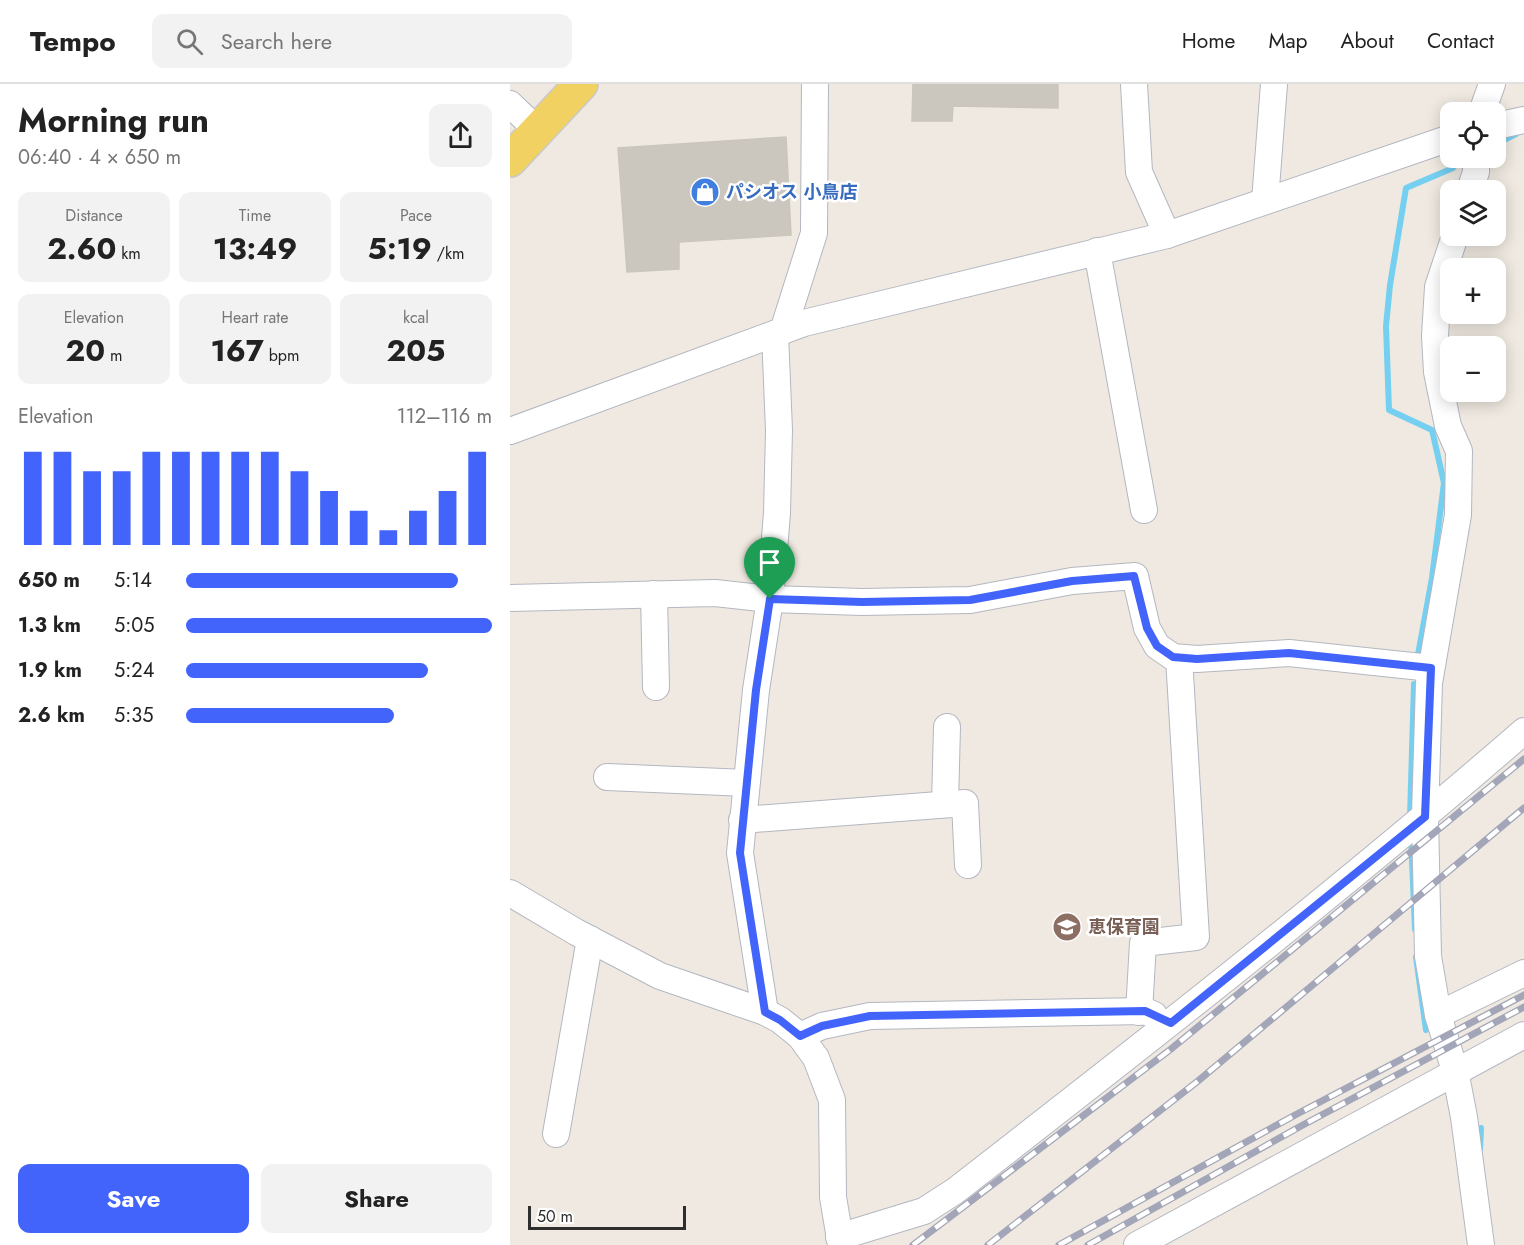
<!DOCTYPE html>
<meta charset="utf-8">
<style>
body{margin:0;font-family:Jost,"Noto Sans JP",sans-serif;background:#f2f2f2;color:#222;height:100vh;display:flex;flex-direction:column;font-size:22px;white-space:nowrap}
*{box-sizing:border-box;margin:0}
p{font-size:20px;color:#767676}
.icon{flex:none;width:33px;height:33px;fill:none;stroke:currentColor;stroke-width:2;stroke-linecap:round;stroke-linejoin:round}
.map{position:relative;flex:1;overflow:hidden}
.panel{display:flex;flex-direction:column;background:#fff;width:510px}
.panel>*{flex:none}
.controls{position:absolute;left:930px;top:18px;display:grid;gap:12px}
.controls a{display:grid;place-items:center;width:66px;height:66px;border-radius:12px;background:#fff;box-shadow:0 3px 15px #0003;font-size:30px}
.scale{position:absolute;left:18px;bottom:15px;width:158px;box-sizing:border-box;padding-left:6px;border:3px solid #2e2e2e;border-top:0;font-size:16px;line-height:21px;white-space:nowrap;color:#2e2e2e;-webkit-text-stroke:4px #fff;paint-order:stroke}
.pin{position:absolute;display:grid;place-items:center;width:51px;height:51px;color:#fff;margin:-62px -26px;border-radius:50% 50% 50% 0;rotate:-45deg;box-shadow:0 0 6px #0007}
.pin .icon{rotate:45deg}
.round{display:grid;place-items:center;flex:none;width:63px;height:63px;border-radius:12px;background:#f2f2f2}
.headline{display:flex;align-items:center;justify-content:space-between;height:102px;padding:0 18px}
h1{font-size:33px;font-weight:700;line-height:45px}
.figures{display:grid;grid-template-columns:repeat(3,1fr);gap:9px;height:102px;padding:6px 18px}
.figures div{display:grid;align-content:center;border-radius:12px;background:#f2f2f2;text-align:center}
.figures b{font-size:30px;font-weight:700}
.figures small{font-size:16px;font-weight:400}
.figures p{font-size:16px}
.chart{height:168px;padding:12px 18px}
.chart p{display:flex;justify-content:space-between}
.chart svg{width:100%;height:108px;margin-top:6px;stroke:#4264fb;stroke-width:6}
.action{display:flex;gap:12px;margin-top:auto;padding:12px 18px}
.action a{flex:1;height:69px;border-radius:12px;background:#4264fb;color:#fff;font-size:24px;font-weight:700;line-height:69px;text-align:center}
.action a+a{background:#f2f2f2;color:#222}
ul{padding:0 18px;list-style:none;font-size:20px}
li{display:grid;grid-template-columns:96px 72px 1fr;align-items:center;height:45px}
li i{height:15px;border-radius:8px;background:#4264fb}
header{display:flex;align-items:center;gap:36px;box-sizing:border-box;height:84px;padding:0 30px;background:#fff;border-bottom:2px solid #e0e0e0}
header strong{font-size:28px}
nav{display:flex;gap:33px;margin-inline-start:auto;font-size:21px}
.search{width:420px;height:54px;background:#f2f2f2;display:flex;align-items:center;gap:15px;box-sizing:border-box;padding:0 21px;border-radius:12px;color:#767676;font-size:22px}
main{display:flex;flex:1;min-height:0}
.map>svg:first-child{display:block}
.lines{fill:none;stroke-linecap:round;stroke-linejoin:round}
.stream{stroke:#75cff0;stroke-width:6}
.building{fill:#cbc7bf;stroke:#cbc5ba;stroke-width:1.5}
.minor-casing{stroke:#b4b7c1;stroke-width:28}
.major-casing{stroke:#c9c9c9;stroke-width:36}
.minor{stroke:#fff;stroke-width:26}
.major{stroke:#f2d163;stroke-width:33}
.rail-casing{stroke:#a3a6b8;stroke-width:7}
.rail{stroke:#fff;stroke-width:4.5;stroke-dasharray:14;stroke-linecap:butt}
.route-casing{stroke:#fff;stroke-width:12}
.route{stroke:#4264fb;stroke-width:8}
.labels{text-anchor:middle;stroke-width:5;stroke-linejoin:round;paint-order:stroke}
.shop-label{font-size:18px;font-weight:bold;fill:#366cbe;stroke:#fff;text-anchor:start}
.education-label{font-size:18px;font-weight:bold;fill:#785e54;stroke:#fff;text-anchor:start}
</style>
<header>
<strong>Tempo</strong>
<div class="search"><svg class="icon" aria-label="search" viewBox="0 0 24 24"><circle cx="10" cy="10" r="6"/><path d="M15 15l6 6"/></svg>Search here</div>
<nav><a>Home</a><a>Map</a><a>About</a><a>Contact</a></nav>
</header>
<main>
<section class="panel">
<div class="headline"><div><h1>Morning run</h1><p>06:40 · 4 × 650 m</p></div><a class="round"><svg class="icon" aria-label="share" viewBox="0 0 24 24"><path d="M12 15V3M7 8l5-5 5 5M5 13v7h14v-7"/></svg></a></div>
<div class="figures">
<div><p>Distance</p><b>2.60<small> km</small></b></div>
<div><p>Time</p><b>13:49</b></div>
<div><p>Pace</p><b>5:19<small> /km</small></b></div>
</div>
<div class="figures">
<div><p>Elevation</p><b>20<small> m</small></b></div>
<div><p>Heart rate</p><b>167<small> bpm</small></b></div>
<div><p>kcal</p><b>205</b></div>
</div>
<div class="chart"><p><span>Elevation</span>112–116 m</p>
<svg viewBox="0 0 160 44" preserveAspectRatio="none"><path d="M5 44V6M15 44V6M25 44V14M35 44V14M45 44V6M55 44V6M65 44V6M75 44V6M85 44V6M95 44V14M105 44V22M115 44V30M125 44V38M135 44V30M145 44V22M155 44V6"/></svg>
</div>
<ul>
<li><b>650 m</b>5:14<i style="width:89%"></i></li>
<li><b>1.3 km</b>5:05<i style="width:100%"></i></li>
<li><b>1.9 km</b>5:24<i style="width:79%"></i></li>
<li><b>2.6 km</b>5:35<i style="width:68%"></i></li>
</ul>
<div class="action"><a>Save</a><a>Share</a></div>
</section>
<div class="map">
<svg width="1014" height="1161" viewBox="0 0 1014 1161">
<rect width="100%" height="100%" fill="#efe9e1"/>
<g class="lines">
<g class="stream">
<polyline points="986,60 1006,50"/>
<polyline points="907,576 922,494 934,399 922,346 879,326 876,242 880,201 896,104 943,84 951,74"/>
<polyline points="900,734 904,600"/>
<polyline points="901,753 905,845"/>
<polyline points="906,873 916,946"/>
<polyline points="970,1065 971,1044"/>
</g>
</g>
<g class="building">
<polygon points="403,0 548,0 548,24 443,22 442,37 402,37"/>
<polygon points="276,53 281,151 169,158 169,185 117,188 108,64"/>
</g>
<g class="lines">
<g class="minor-casing">
<g id="minor">
<polyline points="624,0 629,88 657,151"/>
<polyline points="0,20 27,46"/>
<polyline points="972,28 982,0"/>
<polyline points="986,42 1014,36"/>
<polyline points="960,106 966,88 966,74"/>
<polyline points="755,117 764,0"/>
<polyline points="945,152 928,203 925,252 927,288 938,342 949,367 948,431 919,599 915,733 918,872 928,931 945,987 954,1033 971,1161"/>
<polyline points="587,167 634,426"/>
<polyline points="273,247 304,149 305,0"/>
<polyline points="0,347 294,239 657,151 940,54"/>
<polyline points="144,510 146,603"/>
<polyline points="0,514 205,509 260,515 352,518 460,516 562,497 625,492 637,544 647,562 663,573 687,575 779,569 921,584"/>
<polyline points="97,693 236,699"/>
<polyline points="435,720 437,643"/>
<polyline points="232,736 455,719 458,781"/>
<polyline points="0,809 66,848 150,892 255,928 270,936 290,952 306,974 322,1016 323,1113 331,1161"/>
<polyline points="255,928 230,769 246,606 260,515 267,429 269,346 265,250"/>
<polyline points="629,928 633,859 686,853 669,574"/>
<polyline points="928,931 1014,889"/>
<polyline points="290,952 312,942 360,932 635,927 644,931"/>
<polyline points="46,1050 80,855"/>
<path d="M329 1153 414 1127 445 1107C638 957 830 807 1014 647"/>
<polyline points="627,1161 1014,951"/>
</g>
</g>
<g class="major-casing">
<polyline id="major" points="0,76 71,0"/>
</g>
<use href="#minor" class="minor"/>
<use href="#major" class="major"/>
<g class="rail-casing">
<g id="rail">
<polyline points="403,1161 661,965 1014,675"/>
<polyline points="478,1161 688,997 1014,724"/>
<polyline points="549,1161 787,1030 1014,911"/>
<polyline points="578,1161 791,1042 1014,923"/>
</g>
</g>
<use href="#rail" class="rail"/>
</g>
<g class="lines">
<g class="route-casing">
<polygon id="route" points="624,492 637,544 647,562 663,573 687,575 779,569 921,584 915,733 661,939 635,927 360,932 312,942 290,952 270,936 255,928 230,769 246,606 260,515 352,518 460,516 562,497"/>
</g>
<use href="#route" class="route"/>
</g>
<defs>
<g id="shop-disc" transform="scale(1.5)"><circle r="9.5" fill="#3f7fe0" stroke="#fff"/><path d="M-5-2.5h2.3a2.7 3.5 0 0 1 5.4 0H5L5.5 6h-11ZM-1.5-2.5h3a1.5 2.3 0 0 0-3 0Z" fill="#fff"/></g>
<g id="school-disc" transform="scale(1.5)"><circle r="9.5" fill="#8d6e63" stroke="#fff"/><path d="M0-5L7-2L0 1L-7-2ZM-4 1L0 2.5L4 1V4Q0 6-4 4Z" fill="#fff"/></g>
</defs>
<g fill-rule="evenodd">
<use href="#shop-disc" x="195" y="108"/>
<use href="#school-disc" x="557" y="843"/>
</g>
<g class="labels">
<g class="shop-label">
<text x="216" y="114">パシオス 小鳥店</text>
</g>
<g class="education-label">
<text x="578" y="849">恵保育園</text>
</g>
</g>
</svg>
<div class="controls">
<a><svg class="icon" aria-label="locate" viewBox="0 0 24 24"><circle cx="12" cy="12" r="6"/><path d="M12 2v4M12 18v4M2 12h4M18 12h4"/></svg></a>
<a><svg class="icon" aria-label="layers" viewBox="0 0 24 24"><path d="M12 4l9 5-9 5-9-5zM3 14l9 5 9-5"/></svg></a>
<a>+</a>
<a>−</a>
</div>
<div class="scale">50 m</div>
<div class="pin" style="left:260px;top:515px;background:#1e9e55"><svg class="icon" aria-label="arrive" viewBox="0 0 24 24"><path d="M6 21V4h12l-3 4 3 4H6"/></svg></div>
</div>
</main>
